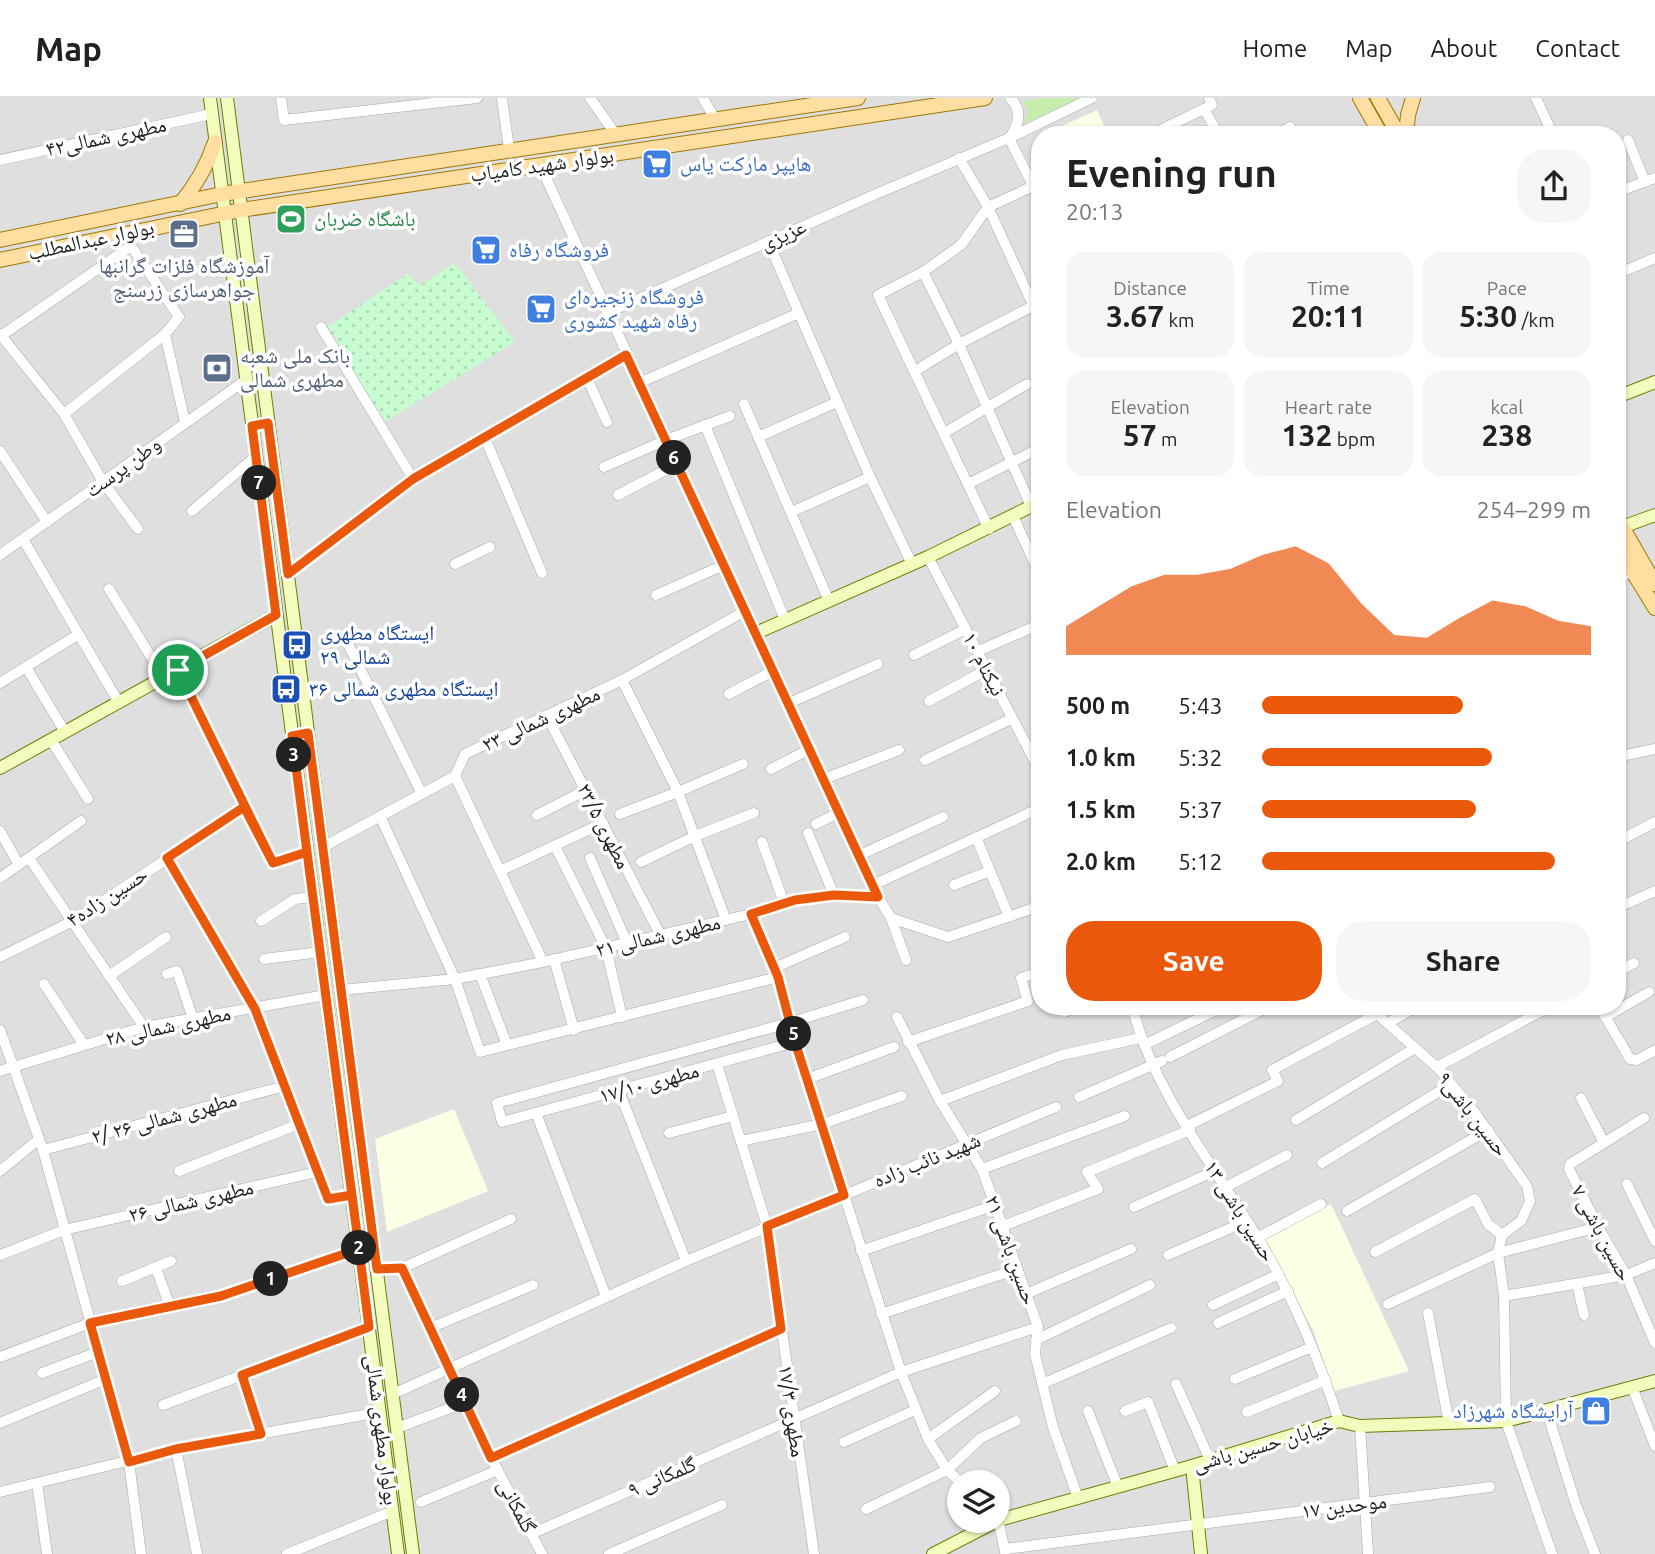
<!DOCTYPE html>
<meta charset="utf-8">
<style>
body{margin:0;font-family:Ubuntu,"Noto Naskh Arabic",sans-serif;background:#f6f6f6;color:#222;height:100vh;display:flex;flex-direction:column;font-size:26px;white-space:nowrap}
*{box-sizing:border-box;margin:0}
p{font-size:23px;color:#767676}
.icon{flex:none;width:38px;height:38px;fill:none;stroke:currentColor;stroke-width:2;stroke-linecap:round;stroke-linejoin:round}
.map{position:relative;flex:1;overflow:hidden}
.panel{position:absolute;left:1031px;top:28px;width:595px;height:889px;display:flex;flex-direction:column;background:#fff;border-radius:28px;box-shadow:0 2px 5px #0004}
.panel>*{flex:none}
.tools{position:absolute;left:947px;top:1372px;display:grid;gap:14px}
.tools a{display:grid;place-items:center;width:63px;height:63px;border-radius:50%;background:#fff;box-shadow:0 2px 5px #0004;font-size:35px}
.pin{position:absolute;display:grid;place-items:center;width:60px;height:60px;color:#fff;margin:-30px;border:4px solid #fff;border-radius:50%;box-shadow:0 2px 7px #0007}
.km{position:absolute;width:35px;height:35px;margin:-18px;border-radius:50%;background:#222;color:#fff;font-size:19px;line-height:35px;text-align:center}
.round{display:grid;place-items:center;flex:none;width:74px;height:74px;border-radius:28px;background:#f6f6f6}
.overview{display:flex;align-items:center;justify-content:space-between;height:119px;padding:0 35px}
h1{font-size:38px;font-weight:700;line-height:52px}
.figures{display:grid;grid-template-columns:repeat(3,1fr);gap:10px;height:119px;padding:7px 35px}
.figures div{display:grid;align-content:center;border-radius:18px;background:#f6f6f6;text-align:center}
.figures b{font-size:30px;font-weight:700}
.figures small{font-size:19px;font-weight:400}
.figures p{font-size:19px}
.chart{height:196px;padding:14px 35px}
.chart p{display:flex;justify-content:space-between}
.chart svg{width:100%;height:126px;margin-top:7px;fill:#ea580c;opacity:.7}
.action{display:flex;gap:14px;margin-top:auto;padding:14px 35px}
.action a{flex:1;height:80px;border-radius:28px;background:#ea580c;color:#fff;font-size:28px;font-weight:700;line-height:80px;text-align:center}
.action a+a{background:#f6f6f6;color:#222}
ul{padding:0 35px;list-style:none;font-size:23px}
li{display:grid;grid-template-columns:112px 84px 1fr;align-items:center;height:52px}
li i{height:18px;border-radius:9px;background:#ea580c}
header{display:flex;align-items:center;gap:42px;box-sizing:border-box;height:98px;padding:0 35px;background:#fff;border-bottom:2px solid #e0e0e0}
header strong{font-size:33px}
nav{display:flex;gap:38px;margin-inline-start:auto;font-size:24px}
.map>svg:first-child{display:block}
.residential{fill:#e0dfdf;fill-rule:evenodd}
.education{fill:#fdffe5}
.grass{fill:#c7edad}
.park{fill:url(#park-dots)}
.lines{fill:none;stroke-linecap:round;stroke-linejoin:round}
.street-casing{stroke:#a9a9a9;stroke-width:11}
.secondary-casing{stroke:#688101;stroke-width:14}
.primary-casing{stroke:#a07800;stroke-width:16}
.street{stroke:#fff;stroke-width:10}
.secondary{stroke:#f3fcbc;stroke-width:12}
.primary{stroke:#ffdea1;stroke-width:14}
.route-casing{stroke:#fff;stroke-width:14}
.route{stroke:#ea580c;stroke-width:9}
.labels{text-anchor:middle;stroke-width:7;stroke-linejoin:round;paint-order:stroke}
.street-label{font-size:21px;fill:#222;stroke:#fff}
.shop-label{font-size:21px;fill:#366cbe;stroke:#fff;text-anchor:start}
.leisure-label{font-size:21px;fill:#27864d;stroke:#fff;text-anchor:start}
.service-label{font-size:21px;fill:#4e5e75;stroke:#fff}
.transit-label{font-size:21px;fill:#164399;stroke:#fff;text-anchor:start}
</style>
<header>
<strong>Map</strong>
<nav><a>Home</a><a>Map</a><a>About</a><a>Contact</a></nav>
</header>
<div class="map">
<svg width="1655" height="1456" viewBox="0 0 1655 1456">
<defs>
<pattern id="park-dots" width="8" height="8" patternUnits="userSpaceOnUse" patternTransform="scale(1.75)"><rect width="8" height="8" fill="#c6fccf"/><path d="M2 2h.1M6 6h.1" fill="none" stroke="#aad8b1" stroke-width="1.8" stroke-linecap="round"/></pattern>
</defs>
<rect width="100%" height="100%" fill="#f2f0e8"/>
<path class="residential" d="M0 0H1655V1456H0ZM1040 37H1617V908H1040ZM959 1384H998V1423H959Z"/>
<g class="education">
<polygon points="1097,12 1108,37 1043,37"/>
<polygon points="454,1011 488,1093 387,1134 375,1041"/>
<polygon points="1331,1106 1409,1273 1334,1293 1313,1232 1263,1141"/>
</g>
<polygon class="grass" points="1045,0 1080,0 1023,26 1028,14 1023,3"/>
<polygon class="park" points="455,165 515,244 383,325 328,229 407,176 420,187"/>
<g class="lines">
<g class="street-casing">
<g id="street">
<polyline points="281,0 284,22 477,0"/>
<polyline points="502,0 509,51"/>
<polyline points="590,0 615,35"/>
<polyline points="703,0 715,21"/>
<polyline points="1536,0 1553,37"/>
<polyline points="1204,11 1219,37"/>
<polyline points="1150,37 1212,7 1209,0"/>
<polyline points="1276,37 1290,29"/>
<path d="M1010 39C1019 26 1023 12 1010 0"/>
<polyline points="1009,40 1040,102"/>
<polyline points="1628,42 1645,84"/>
<polyline points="959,60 988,109 1040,222"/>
<polyline points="0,62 211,16"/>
<polyline points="540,67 878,799"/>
<polyline points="1617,94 1655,80"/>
<polyline points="768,143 870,379 912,466"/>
<polyline points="923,174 959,246 1031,408"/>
<polyline points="1617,176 1655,160"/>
<polyline points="607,215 876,96 1009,40 1092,0"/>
<polyline points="321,229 413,381"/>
<polyline points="0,236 64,316 103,384 138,431"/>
<polyline points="165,236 185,324"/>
<polyline points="1,238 131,148 179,219 165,236 64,316"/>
<polyline points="915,273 959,246 1033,208"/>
<polyline points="587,280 607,324"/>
<polyline points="639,285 799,215"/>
<polyline points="744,306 829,503"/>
<polyline points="705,327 785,522"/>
<polyline points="944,335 1027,286"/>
<polyline points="758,339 837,304"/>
<polyline points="485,340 542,475"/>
<polyline points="0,353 47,424"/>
<polyline points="604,369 666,342 730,318"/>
<polyline points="968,386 1040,350"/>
<polyline points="618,397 677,366"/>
<polyline points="192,413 256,358"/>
<polyline points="791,414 870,379"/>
<polyline points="1013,418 1040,477"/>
<polyline points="989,431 878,197 923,174 961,147 988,109 1040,85"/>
<polyline points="23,441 119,605"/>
<polyline points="0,457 246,282"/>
<polyline points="928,459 1040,673"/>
<polyline points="455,466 490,449"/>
<polyline points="288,476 413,381 626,257"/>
<polyline points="1617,479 1632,474"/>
<polyline points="109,491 164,580"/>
<polyline points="656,497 724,467"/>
<polyline points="344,538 422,696"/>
<polyline points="978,553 1040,526"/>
<polyline points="914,557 966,531"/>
<polyline points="26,569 65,634"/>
<polyline points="178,572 273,765 307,754"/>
<polyline points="622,582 678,694 726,822"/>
<polyline points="0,585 79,536"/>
<polyline points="729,596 773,573"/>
<polyline points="929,603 986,572"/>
<polyline points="789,605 878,566"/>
<polyline points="547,618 661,838"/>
<polyline points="51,642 88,701"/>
<polyline points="1617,648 1621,658"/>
<polyline points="1617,659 1655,651"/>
<polyline points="925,662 1011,621"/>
<polyline points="771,671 810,651"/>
<polyline points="455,678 543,864"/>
<polyline points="824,681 899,652"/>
<polyline points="620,716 678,694 743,666"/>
<polyline points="537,717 586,692"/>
<polyline points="380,718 455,881 480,954 778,879"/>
<polyline points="816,726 840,714"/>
<polyline points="0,733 19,767"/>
<polyline points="808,735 834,797"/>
<polyline points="976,739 1009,819"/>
<polyline points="762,744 784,805"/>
<polyline points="1617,744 1655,724"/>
<polyline points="555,748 606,850 622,919"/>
<polyline points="323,749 455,678 465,656 622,582 745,513"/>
<polyline points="860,757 943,719"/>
<polyline points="29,760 144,929"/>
<polyline points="168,760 255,911 328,1101 352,1097"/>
<polyline points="590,760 627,845"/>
<polyline points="641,764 695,738 754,715"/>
<polyline points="500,773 603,725"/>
<polyline points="0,780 81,723"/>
<polyline points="873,787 1040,710"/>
<polyline points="954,787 990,773"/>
<polyline points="1617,810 1655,793"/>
<polyline points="751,816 778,879 795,944 901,1274 928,1341 947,1372 960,1384"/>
<polyline points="891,820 906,862"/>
<polyline points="261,823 295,801 313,799"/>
<polyline points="0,859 73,823 244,710"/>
<polyline points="264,861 320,854"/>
<polyline points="554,861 574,932"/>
<polyline points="774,870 845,839"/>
<polyline points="1617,874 1634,865"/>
<polyline points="167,876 177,873 193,921"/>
<polyline points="480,876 507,947"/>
<polyline points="109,878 166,839"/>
<polyline points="44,886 84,947"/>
<polyline points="341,892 455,881 543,864 751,816 795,802 834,797 878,799 891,820 948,839 1040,808"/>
<path d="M1132 908C1154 996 1216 1070 1262 1147 1295 1202 1319 1262 1339 1323"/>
<polyline points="1368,908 1440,972 1475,1015 1527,1088 1530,1103 1521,1123 1502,1137"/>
<polyline points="1599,908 1630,961 1637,962 1655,952"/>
<polyline points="1064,914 1084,908"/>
<polyline points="897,919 940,1003 982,1071 1038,1229 1035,1256 1053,1329 1078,1400"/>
<polyline points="1605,919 1649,894"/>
<polyline points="1388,925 1418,908"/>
<polyline points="0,932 43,1052 129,1364 141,1456"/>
<polyline points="795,944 502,1024 497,1005 792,924 863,902"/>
<polyline points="908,944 1028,903 1021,880 1040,874"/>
<polyline points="1144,947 1212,914"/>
<polyline points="1170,959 1270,908"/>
<polyline points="717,966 767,1128 814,1456"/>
<polyline points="1437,969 1551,908"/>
<polyline points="0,973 144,929 326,897"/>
<polyline points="1276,979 1272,972 1377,916"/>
<polyline points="807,981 894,949"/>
<polyline points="619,993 686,1163"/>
<polyline points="1079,999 1162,963"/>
<polyline points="1581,1000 1604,1045"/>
<polyline points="940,1003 1062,957 1140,940"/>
<polyline points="536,1015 606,1198"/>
<polyline points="1644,1020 1570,1066 1569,1071 1598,1129 1626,1177 1655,1245"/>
<polyline points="1296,1022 1415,950"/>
<polyline points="1187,1028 1278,983"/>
<polyline points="669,1035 733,1018"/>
<polyline points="741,1043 822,1026 902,998"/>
<polyline points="43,1052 285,988"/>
<polyline points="1322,1065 1451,986"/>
<polyline points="982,1071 1125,1018"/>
<polyline points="0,1073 39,1041"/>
<polyline points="179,1073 299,1026"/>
<polyline points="1627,1086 1655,1143"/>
<polyline points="1226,1089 1287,1057"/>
<polyline points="1134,1109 1215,1073"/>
<polyline points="1347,1113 1488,1032"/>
<polyline points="1003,1128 1098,1091 1087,1074 1190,1032"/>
<polyline points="1502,1137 1498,1155 1504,1198 1506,1323 1552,1456"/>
<polyline points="1257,1140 1321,1106"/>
<polyline points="861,1153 995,1107"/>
<polyline points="1375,1154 1475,1101 1488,1126 1502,1137"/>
<polyline points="0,1157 64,1132 317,1074"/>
<polyline points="1168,1157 1247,1123"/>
<polyline points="156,1170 170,1209"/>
<polyline points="402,1170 491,1360 542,1456"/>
<polyline points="377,1171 402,1170 511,1121"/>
<polyline points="122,1183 171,1163"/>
<polyline points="1577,1186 1584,1217"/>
<polyline points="1026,1196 1131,1151"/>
<polyline points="1504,1198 1626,1177 1655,1165"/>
<polyline points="1388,1206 1498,1155 1598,1129"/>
<polyline points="1213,1207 1279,1176"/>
<polyline points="1428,1215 1449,1325"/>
<polyline points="881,1216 1017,1171"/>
<polyline points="1218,1225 1288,1193"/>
<polyline points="430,1230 533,1187"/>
<polyline points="1036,1242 1150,1187"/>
<polyline points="0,1259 90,1225 221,1198 359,1151"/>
<polyline points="42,1275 98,1254"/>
<polyline points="242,1277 261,1336"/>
<polyline points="1235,1281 1312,1249"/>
<polyline points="1042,1286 1171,1230"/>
<polyline points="1176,1286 1210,1362"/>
<polyline points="1632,1289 1655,1348"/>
<polyline points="393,1296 686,1163 1056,1009"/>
<polyline points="163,1307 369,1229"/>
<polyline points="1088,1313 1118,1389"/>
<polyline points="1125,1313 1148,1304 1175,1373"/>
<polyline points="1247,1314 1326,1282"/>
<polyline points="1547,1314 1576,1407 1595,1456"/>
<polyline points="0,1325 106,1281"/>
<polyline points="1360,1328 1368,1456"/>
<polyline points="397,1330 466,1304"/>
<polyline points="928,1341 995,1293"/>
<polyline points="844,1344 915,1312"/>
<polyline points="176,1351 197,1456"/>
<polyline points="491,1360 781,1231"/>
<polyline points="37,1385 47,1456"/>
<polyline points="0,1394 176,1351 380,1314"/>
<polyline points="421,1404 498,1372"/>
<polyline points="866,1411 947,1372 981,1340 1016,1323"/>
<polyline points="998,1421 1005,1454"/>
<polyline points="531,1436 901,1274 1038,1229"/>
<polyline points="1005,1451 1490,1389"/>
<polyline points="287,1456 393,1413"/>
<polyline points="609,1456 722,1407"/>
</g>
</g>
<g class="secondary-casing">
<g id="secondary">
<polyline points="210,0 398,1456"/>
<polyline points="227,0 413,1456"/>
<polyline points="1617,299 1655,284"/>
<polyline points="1622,429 1655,417"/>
<polyline points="756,535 928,459 1040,404"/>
<polyline points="0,670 276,517"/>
<polyline points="1192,1368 1201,1456"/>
<polyline points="933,1456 999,1422 1192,1368 1339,1323 1360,1328 1506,1323 1655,1283"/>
</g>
</g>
<g class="primary-casing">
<g id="primary">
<polyline points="1360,0 1381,37"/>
<polyline points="1378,0 1399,37"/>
<polyline points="1406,37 1408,17 1413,0"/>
<path d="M180 106C197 86 207 68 215 44"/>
<polyline points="0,142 222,96 858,0"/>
<polyline points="0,162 241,112 985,0"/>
<polyline points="1617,420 1655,486"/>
<polyline points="1617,448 1655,510"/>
</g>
</g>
<use href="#street" class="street"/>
<use href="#secondary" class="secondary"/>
<use href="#primary" class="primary"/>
</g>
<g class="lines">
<g class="route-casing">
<polyline id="route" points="178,572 273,765 307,754 359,1151 221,1198 90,1225 129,1364 176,1351 261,1336 242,1277 369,1229 352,1097 328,1101 255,911 167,760 244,709 273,765 307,754 292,638 308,635 377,1171 402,1170 491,1360 781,1231 767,1128 844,1097 795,944 778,879 751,816 795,802 834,797 878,799 626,257 413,381 288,476 268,325 252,328 276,517 178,572"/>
</g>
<use href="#route" class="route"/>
</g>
<defs>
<g id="supermarket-square" transform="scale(1.575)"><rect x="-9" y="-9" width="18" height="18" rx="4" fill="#3f7fe0" stroke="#fff"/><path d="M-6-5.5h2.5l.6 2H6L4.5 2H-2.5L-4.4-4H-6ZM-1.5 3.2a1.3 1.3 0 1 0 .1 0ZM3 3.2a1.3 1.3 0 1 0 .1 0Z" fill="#fff"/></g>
<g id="stadium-square" transform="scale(1.575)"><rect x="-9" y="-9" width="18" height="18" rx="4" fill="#2e9e5b" stroke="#fff"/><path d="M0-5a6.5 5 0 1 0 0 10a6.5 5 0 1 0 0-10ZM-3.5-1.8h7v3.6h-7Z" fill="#fff"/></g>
<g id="office-square" transform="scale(1.575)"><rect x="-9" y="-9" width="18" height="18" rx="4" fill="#5c6f8a" stroke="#fff"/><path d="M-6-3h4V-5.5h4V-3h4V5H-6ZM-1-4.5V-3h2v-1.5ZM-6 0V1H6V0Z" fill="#fff"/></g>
<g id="bank-square" transform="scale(1.575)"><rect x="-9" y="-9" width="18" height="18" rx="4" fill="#5c6f8a" stroke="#fff"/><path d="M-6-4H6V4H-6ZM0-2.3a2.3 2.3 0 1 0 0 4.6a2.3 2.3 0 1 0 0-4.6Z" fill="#fff"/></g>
<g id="bus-square" transform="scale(1.575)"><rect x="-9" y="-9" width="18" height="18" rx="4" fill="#1a4fb4" stroke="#fff"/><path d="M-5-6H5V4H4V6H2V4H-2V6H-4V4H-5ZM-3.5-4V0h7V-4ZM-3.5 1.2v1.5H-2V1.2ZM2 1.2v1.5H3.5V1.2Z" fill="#fff"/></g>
<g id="shop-square" transform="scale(1.575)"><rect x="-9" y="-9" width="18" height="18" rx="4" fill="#3f7fe0" stroke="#fff"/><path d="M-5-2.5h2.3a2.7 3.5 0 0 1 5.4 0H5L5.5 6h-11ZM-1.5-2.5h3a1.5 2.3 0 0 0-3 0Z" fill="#fff"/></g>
</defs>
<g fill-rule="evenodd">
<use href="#supermarket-square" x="657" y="66"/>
<use href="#stadium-square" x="291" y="121"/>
<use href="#office-square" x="184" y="136"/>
<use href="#supermarket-square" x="486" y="152"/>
<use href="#supermarket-square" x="541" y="211"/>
<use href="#bank-square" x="217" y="270"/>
<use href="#bus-square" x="297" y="547"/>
<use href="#bus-square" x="286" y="591"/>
<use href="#shop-square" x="1596" y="1313"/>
</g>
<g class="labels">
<g class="street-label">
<text transform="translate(106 39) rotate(-12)" y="7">مطهری شمالی۴۲</text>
<text transform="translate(542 67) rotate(-8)" y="7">بولوار شهید کامیاب</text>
<text transform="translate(783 137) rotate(-24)" y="7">عزیزی</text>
<text transform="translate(91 142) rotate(-12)" y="7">بولوار عبدالمطلب</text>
<text transform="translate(123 369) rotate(-36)" y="7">وطن پرست</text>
<text transform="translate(984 566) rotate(63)" y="7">نیکنام ۱۰</text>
<text transform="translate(541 621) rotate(-25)" y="7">مطهری شمالی ۲۳</text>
<text transform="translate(604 728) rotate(63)" y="7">مطهری ۲۳/۵</text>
<text transform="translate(107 799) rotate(-33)" y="7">حسین زاده۴</text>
<text transform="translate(658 838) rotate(-13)" y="7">مطهری شمالی ۲۱</text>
<text transform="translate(168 928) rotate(-12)" y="7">مطهری شمالی ۲۸</text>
<text transform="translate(649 985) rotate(-15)" y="7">مطهری ۱۷/۱۰</text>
<text transform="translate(1473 1016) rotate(52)" y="7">حسین باشی۹</text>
<text transform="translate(164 1020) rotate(-15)" y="7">مطهری شمالی ۲۶ /۲</text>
<text transform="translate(927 1062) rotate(-22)" y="7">شهید نائب زاده</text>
<text transform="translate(191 1103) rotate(-13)" y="7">مطهری شمالی ۲۶</text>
<text transform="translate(1240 1113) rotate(58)" y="7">حسین باشی ۱۳</text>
<text transform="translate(1602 1135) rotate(62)" y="7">حسین باشی ۷</text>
<text transform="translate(1011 1152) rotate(70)" y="7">حسین باشی ۲۱</text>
<text transform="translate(792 1313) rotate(82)" y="7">مطهری ۱۷/۳</text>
<text transform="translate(382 1332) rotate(83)" y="7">بولوار مطهری شمالی</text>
<text transform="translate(1263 1347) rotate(-16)" y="7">خیابان حسین باشی</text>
<text transform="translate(662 1379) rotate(-23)" y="7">گلمکانی ۹</text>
<text transform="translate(517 1408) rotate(62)" y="7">گلمکانی</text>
<text transform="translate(1344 1408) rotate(-7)" y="7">موحدین ۱۷</text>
</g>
<g class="shop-label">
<text x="680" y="73">هایپر مارکت یاس</text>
<text x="509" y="159">فروشگاه رفاه</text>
<text x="564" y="206">فروشگاه زنجیره‌ای<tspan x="564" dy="24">رفاه شهید کشوری</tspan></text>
<text x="1573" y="1320" text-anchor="end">آرایشگاه شهرزاد</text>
</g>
<g class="leisure-label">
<text x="314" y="128">باشگاه ضربان</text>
</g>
<g class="service-label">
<text x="184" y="175">آموزشگاه فلزات گرانبها<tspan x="184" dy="24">جواهرسازی زرسنج</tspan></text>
<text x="240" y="265" text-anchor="start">بانک ملی شعبه<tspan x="240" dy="24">مطهری شمالی</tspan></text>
</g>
<g class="transit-label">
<text x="320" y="542">ایستگاه مطهری<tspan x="320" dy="24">شمالی ۲۹</tspan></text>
<text x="309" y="598">ایستگاه مطهری شمالی ۳۶</text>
</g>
</g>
</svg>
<div class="tools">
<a><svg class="icon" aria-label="layers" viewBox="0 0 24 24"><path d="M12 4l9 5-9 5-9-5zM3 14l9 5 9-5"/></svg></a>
</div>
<div class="pin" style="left:178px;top:572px;background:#1e9e55"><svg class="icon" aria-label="arrive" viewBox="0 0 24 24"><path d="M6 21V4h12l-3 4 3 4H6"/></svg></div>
<b class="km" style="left:271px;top:1181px">1</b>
<b class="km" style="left:359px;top:1150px">2</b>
<b class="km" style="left:294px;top:657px">3</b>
<b class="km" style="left:462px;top:1297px">4</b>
<b class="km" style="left:794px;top:936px">5</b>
<b class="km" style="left:674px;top:360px">6</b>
<b class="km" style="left:259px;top:385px">7</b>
<section class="panel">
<div class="overview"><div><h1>Evening run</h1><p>20:13</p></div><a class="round"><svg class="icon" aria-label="share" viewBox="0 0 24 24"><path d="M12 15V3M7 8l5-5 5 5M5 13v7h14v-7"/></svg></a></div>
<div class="figures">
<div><p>Distance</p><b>3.67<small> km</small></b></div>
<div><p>Time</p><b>20:11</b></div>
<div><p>Pace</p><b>5:30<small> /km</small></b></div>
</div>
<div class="figures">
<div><p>Elevation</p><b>57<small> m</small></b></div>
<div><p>Heart rate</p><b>132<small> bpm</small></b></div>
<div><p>kcal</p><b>238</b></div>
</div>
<div class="chart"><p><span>Elevation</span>254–299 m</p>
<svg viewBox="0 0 160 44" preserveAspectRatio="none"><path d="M0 44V34L10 27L20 20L30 16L40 16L50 14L60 9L70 6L80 12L90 26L100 37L110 38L120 31L130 25L140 27L150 32L160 34V44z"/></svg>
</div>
<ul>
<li><b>500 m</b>5:43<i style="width:61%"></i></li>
<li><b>1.0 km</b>5:32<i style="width:70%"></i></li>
<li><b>1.5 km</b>5:37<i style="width:65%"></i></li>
<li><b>2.0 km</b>5:12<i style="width:89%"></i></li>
</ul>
<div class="action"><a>Save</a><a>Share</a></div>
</section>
</div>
